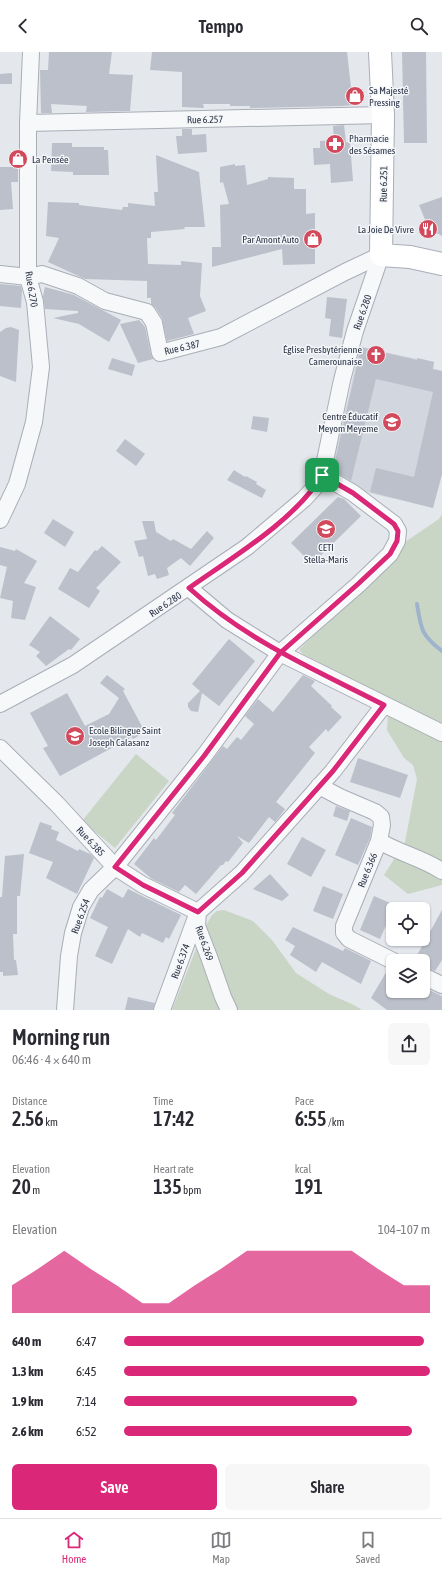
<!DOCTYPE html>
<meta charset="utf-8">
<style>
body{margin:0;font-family:"Asap Condensed",sans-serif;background:#f7f7f7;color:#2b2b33;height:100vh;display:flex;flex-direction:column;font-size:15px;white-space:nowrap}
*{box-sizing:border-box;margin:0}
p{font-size:13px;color:#7c7c81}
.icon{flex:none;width:22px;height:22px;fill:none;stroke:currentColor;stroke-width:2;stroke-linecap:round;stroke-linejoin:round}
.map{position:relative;height:958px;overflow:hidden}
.drawer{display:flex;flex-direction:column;background:#fff;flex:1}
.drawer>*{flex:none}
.tools{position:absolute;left:386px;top:850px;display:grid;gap:8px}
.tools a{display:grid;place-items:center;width:44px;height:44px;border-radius:6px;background:#fff;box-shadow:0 1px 3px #0004;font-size:20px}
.pin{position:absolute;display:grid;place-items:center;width:34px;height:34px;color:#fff;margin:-17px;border-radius:8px;box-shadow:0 2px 6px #0006}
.round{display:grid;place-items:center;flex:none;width:42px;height:42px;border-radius:6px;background:#f7f7f7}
.headline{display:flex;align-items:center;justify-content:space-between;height:68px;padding:0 12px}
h1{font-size:22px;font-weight:600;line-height:30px}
.metrics{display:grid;grid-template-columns:repeat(3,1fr);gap:6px;height:68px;padding:4px 12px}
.metrics div{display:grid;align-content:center}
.metrics b{font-size:20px;font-weight:600}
.metrics small{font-size:11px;font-weight:400}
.metrics p{font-size:11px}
.chart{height:112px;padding:8px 12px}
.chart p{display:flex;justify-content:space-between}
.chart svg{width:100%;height:72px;margin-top:4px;fill:#db2777;opacity:.7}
.cta{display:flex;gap:8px;margin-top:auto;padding:8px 12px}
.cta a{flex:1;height:46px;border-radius:6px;background:#db2777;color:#fff;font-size:16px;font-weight:600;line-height:46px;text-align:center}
.cta a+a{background:#f7f7f7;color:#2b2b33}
ul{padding:0 12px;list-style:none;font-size:13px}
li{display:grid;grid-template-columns:64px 48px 1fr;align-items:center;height:30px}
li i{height:10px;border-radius:5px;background:#db2777}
header{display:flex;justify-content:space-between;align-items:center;height:52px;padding:0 12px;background:#fff;font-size:18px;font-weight:600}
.tab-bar{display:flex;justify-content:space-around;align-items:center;height:56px;border-top:1px solid #e1e1e2;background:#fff;font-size:11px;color:#7c7c81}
.tab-bar a{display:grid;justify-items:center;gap:2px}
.tab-bar .current{color:#db2777}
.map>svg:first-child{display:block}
.built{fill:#d2d6de}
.green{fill:#c9d6c5}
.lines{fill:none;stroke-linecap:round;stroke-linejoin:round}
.stream{stroke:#9fb4cc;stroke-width:4}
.building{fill:#bbc0ca}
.minor-casing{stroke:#a9aeb7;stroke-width:18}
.secondary-casing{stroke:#a9aeb7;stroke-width:24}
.minor{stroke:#f7f8fa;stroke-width:16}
.secondary{stroke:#fff;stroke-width:22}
.route-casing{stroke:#fff;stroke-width:8}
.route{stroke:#db2777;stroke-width:5}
.labels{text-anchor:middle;stroke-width:3;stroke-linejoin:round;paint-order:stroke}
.poi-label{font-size:10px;fill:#2b3445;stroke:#f4f6f9;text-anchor:start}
.street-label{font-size:10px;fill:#2b3445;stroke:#f4f6f9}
</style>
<header><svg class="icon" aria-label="back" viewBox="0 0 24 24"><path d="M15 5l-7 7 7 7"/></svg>Tempo<svg class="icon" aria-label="search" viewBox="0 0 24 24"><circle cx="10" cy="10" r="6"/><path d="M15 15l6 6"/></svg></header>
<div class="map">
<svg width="442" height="958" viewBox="0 0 442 958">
<rect width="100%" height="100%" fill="#e4e7ec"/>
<polygon class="built" points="360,295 417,307 417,306 434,310 433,317 442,319 442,422 433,456 349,436 330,426"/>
<g class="green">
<polygon points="442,462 442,833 408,842 384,823 405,790 417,727 413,713 404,706 387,678 389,647 303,602 299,598 405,490 439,467"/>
<polygon points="136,702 169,729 115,796 82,769"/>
<polygon points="224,858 253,869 272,888 296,921 329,942 354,953 362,958 172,958 203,879 212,863 217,859"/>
</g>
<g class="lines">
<path class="stream" d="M417 552C421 577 421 583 442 599"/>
</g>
<g class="building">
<polygon points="49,0 112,0 109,22 133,23 130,59 86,60 87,54 51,52 52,61 41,61 40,18 48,18"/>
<polygon points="152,0 347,0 353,53 342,54 250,56 250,54 230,54 230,52 203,52 204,56 182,55 182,20 150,18"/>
<polygon points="402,0 426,0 427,91 404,91"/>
<polygon points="12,21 12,32 0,32 0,22"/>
<polygon points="344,73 346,90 350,91 353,129 331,131 330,112 314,113 313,96 320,96 320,89 334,88 333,74"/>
<polygon points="182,77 192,77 192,83 206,82 207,100 178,102 176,84 182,84"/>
<polygon points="52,91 72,91 72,95 104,95 104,98 108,98 109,123 73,123 73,120 51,119"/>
<polygon points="156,103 199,120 205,175 184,175 185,177 151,180 151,186 147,186 148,212 181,213 181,209 202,211 200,244 206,259 188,266 194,282 167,289 162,266 155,255 151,252 151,246 147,246 147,229 85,227 48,210 59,186 46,184 48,150 79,151 79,153 122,158 123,155 128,155 128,151 155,154 154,140 158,140"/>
<polygon points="235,112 235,114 245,113 247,133 268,127 268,125 294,126 294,137 306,137 306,162 315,161 315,212 283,213 282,197 212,215 212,195 221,195 220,153 229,152 223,130 220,131 220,115"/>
<polygon points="0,115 18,115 18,130 11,130 13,157 0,158"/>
<polygon points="442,145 442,184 430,177 426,170 419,153"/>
<polygon points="0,232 21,234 22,238 21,256 0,254"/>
<polygon points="45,235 74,243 121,268 109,290 79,272 53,266 78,261 78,259 45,257 43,244"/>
<polygon points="327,245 347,247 342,286 329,284 331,267 325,266"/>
<polygon points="139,268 145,275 151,303 153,307 138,311 120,272"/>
<polygon points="11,275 19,278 16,330 0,324 0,280 6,276"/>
<polygon points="361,295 417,308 417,306 434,310 433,317 442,319 442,422 433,456 370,440 376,416 414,425 433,340 376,327 351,429 333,418"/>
<polygon points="112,306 135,313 132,324 108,317"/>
<polygon points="253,364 269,366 267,380 251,377"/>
<polygon points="125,387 145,402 136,414 116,399"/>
<polygon points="234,418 245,425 246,424 257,430 256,432 266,438 262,446 227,428"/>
<polygon points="338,445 344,447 361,464 312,512 291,491"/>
<polygon points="53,467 74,480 65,495 44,481"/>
<polygon points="142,469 154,469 156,480 171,489 173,487 191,497 207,479 214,486 190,514 181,506 167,516 169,523 157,527 155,522 148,524 143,504 139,505 134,489 147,487"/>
<polygon points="102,494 121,510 96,536 100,539 89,556 58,537 70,516 78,520 95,498 97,499"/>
<polygon points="0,495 15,499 16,497 37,509 24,531 36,535 25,568 11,566 13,549 0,546 7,515 0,513"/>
<polygon points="50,564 80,587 71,598 69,597 46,614 36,604 40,600 29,593"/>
<polygon points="229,587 255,609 219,654 202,641 198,660 191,659 188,655 188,651 200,639 192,632"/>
<polygon points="107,623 125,637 123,639 145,680 133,687 132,685 60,724 43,696 48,694 30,661 67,641 85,674 109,662 119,646 100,631"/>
<polygon points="303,623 315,629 311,634 332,654 331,655 342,665 328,680 326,677 309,695 315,701 276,750 285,757 280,764 275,770 269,765 249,791 237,784 243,791 228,810 226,809 223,813 221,813 196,842 185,833 179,840 152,827 134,812 154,786 156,788 175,763 172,761 223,694 227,697 237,685 241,688 254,672 245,664 258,647 273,660"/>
<polygon points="358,706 408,723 400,746 350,730"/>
<polygon points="336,754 350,759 347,769 333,764"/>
<polygon points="351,766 372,775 370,786 358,813 335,803"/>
<polygon points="40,770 52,774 51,777 59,780 56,788 78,799 79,797 90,802 94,806 77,842 46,826 53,810 29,801"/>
<polygon points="302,785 326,798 311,825 287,812"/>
<polygon points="24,802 20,844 17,844 17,882 13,882 14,908 16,908 18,923 3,924 3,920 0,920 0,845 2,845 5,804"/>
<polygon points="270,822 289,843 282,849 253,837"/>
<polygon points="323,834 343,842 333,867 313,859"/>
<polygon points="107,837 123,846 128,837 181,863 169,887 166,885 163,891 142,881 140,885 128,877 112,912 95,904 108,875 90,866 100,845 102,846"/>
<polygon points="374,844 395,853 380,887 360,878"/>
<polygon points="442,858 442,908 435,919 423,915 423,909 416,905"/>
<polygon points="293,875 343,899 345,896 371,909 361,932 322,910 316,920 290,903 295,894 285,888"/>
<polygon points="388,917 393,918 393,947 397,939 423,939 423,935 442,944 442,958 387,958 371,946"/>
<polygon points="128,945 155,951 153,958 125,958"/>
</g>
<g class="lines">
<g class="minor-casing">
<g id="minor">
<polyline points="28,71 383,63"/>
<polyline points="0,222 28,225 42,222 78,234 105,249 147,260 154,271 160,301 221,285 345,220 381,203"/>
<polyline points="0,468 17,432 34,370 41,315 35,250 28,225 28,71 31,0"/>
<polyline points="189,536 227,568 280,601 442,681"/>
<polyline points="0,652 73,613 247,495 304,447 314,436 322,423 342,328 355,279 381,203"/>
<polyline points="0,696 57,752 115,815 143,833 198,860 162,958"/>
<polyline points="319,734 340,745 375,760 381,765 382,773 379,789 344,874 344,881 349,887 393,909"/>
<path d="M379 789C399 801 422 806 442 819"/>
<polyline points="423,924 442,933"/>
<polyline points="65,958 69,904 73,881 81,855 91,838 115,815 204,704 280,601 359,532 390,502 397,489 398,479 394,472 353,441 322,423"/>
<polyline points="229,958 223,945 209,905 197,874 198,860 242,821 333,719 384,653"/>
</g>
</g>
<g class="secondary-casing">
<polyline id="secondary" points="380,0 383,63 381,203 410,205 442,212"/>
</g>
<use href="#minor" class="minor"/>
<use href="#secondary" class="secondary"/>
</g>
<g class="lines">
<g class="route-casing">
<path id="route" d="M322 423 353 441 394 472 398 479 397 489 390 502 358 532 280 601 204 704 115 815 143 833 198 860 242 821 333 719 384 653C316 618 247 589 189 536 230 507 297 467 322 423"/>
</g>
<use href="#route" class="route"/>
</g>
<defs>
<g id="shop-disc" transform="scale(1)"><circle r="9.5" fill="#d1495b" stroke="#f4f6f9"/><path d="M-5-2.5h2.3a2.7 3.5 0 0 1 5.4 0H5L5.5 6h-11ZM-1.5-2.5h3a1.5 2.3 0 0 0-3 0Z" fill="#fff"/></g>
<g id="pharmacy-disc" transform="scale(1)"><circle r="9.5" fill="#d1495b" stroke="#f4f6f9"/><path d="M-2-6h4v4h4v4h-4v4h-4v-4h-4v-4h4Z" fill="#fff"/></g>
<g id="restaurant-disc" transform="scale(1)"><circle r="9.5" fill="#d1495b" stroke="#f4f6f9"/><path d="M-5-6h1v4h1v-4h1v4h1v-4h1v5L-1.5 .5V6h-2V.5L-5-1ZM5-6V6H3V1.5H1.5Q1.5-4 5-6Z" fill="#fff"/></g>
<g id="church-disc" transform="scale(1)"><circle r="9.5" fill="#d1495b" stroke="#f4f6f9"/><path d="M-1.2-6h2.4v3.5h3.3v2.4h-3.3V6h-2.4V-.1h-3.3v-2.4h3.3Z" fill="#fff"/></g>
<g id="school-disc" transform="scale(1)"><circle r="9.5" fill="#d1495b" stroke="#f4f6f9"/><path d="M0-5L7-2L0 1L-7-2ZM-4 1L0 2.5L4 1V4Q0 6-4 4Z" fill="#fff"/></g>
</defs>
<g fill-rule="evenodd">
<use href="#shop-disc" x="355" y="44"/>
<use href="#pharmacy-disc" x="335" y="92"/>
<use href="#shop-disc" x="18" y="107"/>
<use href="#restaurant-disc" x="428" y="177"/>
<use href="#shop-disc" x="313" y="187"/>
<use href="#church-disc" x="376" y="303"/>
<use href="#school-disc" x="392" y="370"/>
<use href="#school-disc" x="326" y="477"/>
<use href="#school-disc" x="75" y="684"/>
</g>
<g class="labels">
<g class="poi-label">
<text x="369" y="42">Sa Majesté<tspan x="369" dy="12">Pressing</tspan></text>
<text x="349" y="90">Pharmacie<tspan x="349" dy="12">des Sésames</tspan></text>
<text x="32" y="111">La Pensée</text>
<text x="414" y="181" text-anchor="end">La Joie De Vivre</text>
<text x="299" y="191" text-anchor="end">Par Amont Auto</text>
<text x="362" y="301" text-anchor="end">Église Presbytérienne<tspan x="362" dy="12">Camerounaise</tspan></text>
<text x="378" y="368" text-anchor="end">Centre Éducatif<tspan x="378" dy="12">Meyom Meyeme</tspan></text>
<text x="326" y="499" text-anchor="middle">CETI<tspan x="326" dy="12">Stella-Maris</tspan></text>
<text x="89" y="682">Ecole Bilingue Saint<tspan x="89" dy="12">Joseph Calasanz</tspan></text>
</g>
<g class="street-label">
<text transform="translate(205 67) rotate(-1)" y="4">Rue 6.257</text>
<text transform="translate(383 132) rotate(-89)" y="4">Rue 6.251</text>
<text transform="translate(32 237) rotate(81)" y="4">Rue 6.270</text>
<text transform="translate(362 260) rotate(-71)" y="4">Rue 6.280</text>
<text transform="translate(182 295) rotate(-13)" y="4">Rue 6.387</text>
<text transform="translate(165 552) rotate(-34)" y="4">Rue 6.280</text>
<text transform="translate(91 789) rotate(47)" y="4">Rue 6.385</text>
<text transform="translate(367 818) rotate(-68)" y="4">Rue 6.366</text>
<text transform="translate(80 864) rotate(-70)" y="4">Rue 6.254</text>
<text transform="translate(205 891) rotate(71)" y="4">Rue 6.269</text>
<text transform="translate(180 909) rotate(-70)" y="4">Rue 6.374</text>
</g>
</g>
</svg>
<div class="tools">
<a><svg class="icon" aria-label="locate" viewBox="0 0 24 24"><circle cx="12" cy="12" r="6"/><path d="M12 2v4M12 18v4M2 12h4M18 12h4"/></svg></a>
<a><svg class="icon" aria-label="layers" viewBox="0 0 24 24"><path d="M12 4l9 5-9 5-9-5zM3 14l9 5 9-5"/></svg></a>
</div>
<div class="pin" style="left:322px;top:423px;background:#1e9e55"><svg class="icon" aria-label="arrive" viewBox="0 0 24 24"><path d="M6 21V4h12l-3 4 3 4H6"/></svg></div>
</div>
<section class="drawer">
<div class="headline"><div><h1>Morning run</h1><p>06:46 · 4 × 640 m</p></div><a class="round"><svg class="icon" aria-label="share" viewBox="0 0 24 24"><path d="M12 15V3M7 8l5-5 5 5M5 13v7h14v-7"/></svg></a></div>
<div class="metrics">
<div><p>Distance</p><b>2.56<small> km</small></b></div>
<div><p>Time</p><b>17:42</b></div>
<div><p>Pace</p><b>6:55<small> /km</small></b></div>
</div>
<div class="metrics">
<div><p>Elevation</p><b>20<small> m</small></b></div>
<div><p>Heart rate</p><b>135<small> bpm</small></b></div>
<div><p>kcal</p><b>191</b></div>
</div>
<div class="chart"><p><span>Elevation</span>104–107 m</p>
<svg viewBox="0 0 160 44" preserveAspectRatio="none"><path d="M0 44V27L10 17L20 6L30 17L40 27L50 38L60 38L70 27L80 17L90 6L100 6L110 6L120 6L130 6L140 17L150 27L160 27V44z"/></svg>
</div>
<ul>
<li><b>640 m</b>6:47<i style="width:98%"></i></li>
<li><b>1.3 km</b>6:45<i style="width:100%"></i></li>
<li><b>1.9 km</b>7:14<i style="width:76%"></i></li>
<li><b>2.6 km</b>6:52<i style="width:94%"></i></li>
</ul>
<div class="cta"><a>Save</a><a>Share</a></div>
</section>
<nav class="tab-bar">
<a class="current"><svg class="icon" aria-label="home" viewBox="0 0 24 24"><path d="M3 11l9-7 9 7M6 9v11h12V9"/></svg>Home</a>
<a><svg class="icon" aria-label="map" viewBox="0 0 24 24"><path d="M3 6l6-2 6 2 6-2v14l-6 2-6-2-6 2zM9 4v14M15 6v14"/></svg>Map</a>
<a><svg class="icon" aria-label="saved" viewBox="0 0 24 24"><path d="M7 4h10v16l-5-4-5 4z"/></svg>Saved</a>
</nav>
